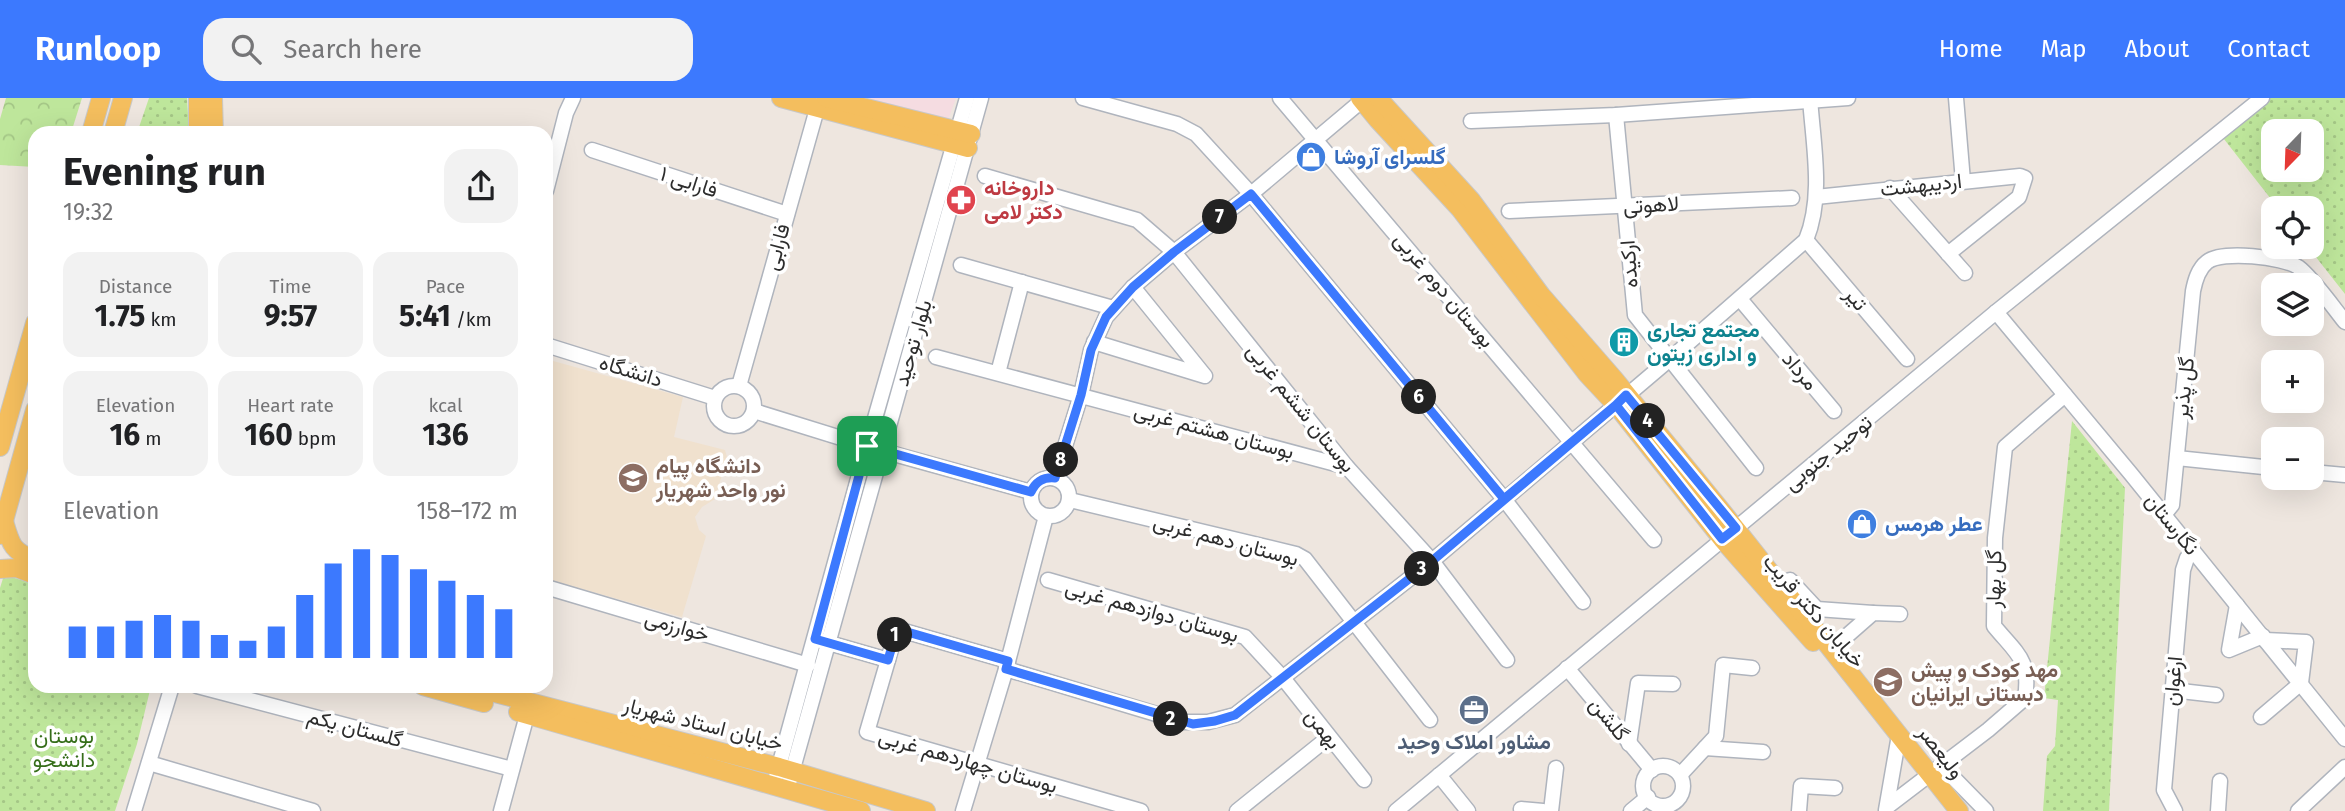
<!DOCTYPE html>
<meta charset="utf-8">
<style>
body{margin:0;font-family:"Fira Sans",Vazirmatn,sans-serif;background:#f2f2f2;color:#202124;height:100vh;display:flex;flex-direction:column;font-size:26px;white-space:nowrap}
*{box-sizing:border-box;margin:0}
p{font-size:23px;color:#757577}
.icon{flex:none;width:38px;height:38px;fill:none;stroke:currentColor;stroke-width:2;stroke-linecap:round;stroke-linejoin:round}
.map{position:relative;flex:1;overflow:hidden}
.sheet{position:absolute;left:28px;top:28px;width:525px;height:567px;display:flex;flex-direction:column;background:#fff;border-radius:21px;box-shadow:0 7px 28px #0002}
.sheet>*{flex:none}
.needle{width:46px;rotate:203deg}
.tools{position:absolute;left:2261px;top:21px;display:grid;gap:14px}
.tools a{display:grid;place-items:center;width:63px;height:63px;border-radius:14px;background:#fff;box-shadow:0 7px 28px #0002;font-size:35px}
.pin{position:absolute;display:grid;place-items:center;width:60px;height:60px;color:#fff;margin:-30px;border-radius:14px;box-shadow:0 4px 10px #0006}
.km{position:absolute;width:35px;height:35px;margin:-18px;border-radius:50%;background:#222;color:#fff;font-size:19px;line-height:35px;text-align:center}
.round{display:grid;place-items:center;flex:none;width:74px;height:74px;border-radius:21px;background:#f2f2f2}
.headline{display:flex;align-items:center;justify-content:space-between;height:119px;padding:0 35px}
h1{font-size:38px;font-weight:700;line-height:52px}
.stats{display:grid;grid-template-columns:repeat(3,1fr);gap:10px;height:119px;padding:7px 35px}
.stats div{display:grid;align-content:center;border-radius:18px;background:#f2f2f2;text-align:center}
.stats b{font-size:30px;font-weight:700}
.stats small{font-size:19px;font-weight:400}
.stats p{font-size:19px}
.chart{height:196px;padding:14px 35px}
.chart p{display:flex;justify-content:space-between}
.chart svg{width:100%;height:126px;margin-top:7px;stroke:#3c79fe;stroke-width:6}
header{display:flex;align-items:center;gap:42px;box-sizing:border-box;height:98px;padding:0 35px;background:#3c79fe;color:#fff}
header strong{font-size:33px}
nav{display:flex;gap:38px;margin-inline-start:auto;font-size:24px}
.search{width:490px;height:63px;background:#f2f2f2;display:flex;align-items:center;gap:18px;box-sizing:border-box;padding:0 24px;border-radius:21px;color:#757577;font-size:26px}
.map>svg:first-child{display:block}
.education{fill:#f0e1ce}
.medical{fill:#f5dce1}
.forest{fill:url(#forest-crowns)}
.park{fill:url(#park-dots);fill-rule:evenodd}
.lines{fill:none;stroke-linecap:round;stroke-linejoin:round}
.minor-casing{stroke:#afb4bd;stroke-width:17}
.major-casing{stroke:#c8c8c8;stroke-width:20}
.minor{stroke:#fff;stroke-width:14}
.major{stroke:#f4be5e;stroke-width:18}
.route-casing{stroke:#fff;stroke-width:14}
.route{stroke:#3c79fe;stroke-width:9}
.labels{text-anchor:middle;stroke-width:7;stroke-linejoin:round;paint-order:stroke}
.shop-label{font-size:21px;font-weight:bold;fill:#366cbe;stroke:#fff;text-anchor:start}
.street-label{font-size:21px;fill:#2d2d2d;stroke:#fff}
.health-label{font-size:21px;font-weight:bold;fill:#be3a42;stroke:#fff;text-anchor:start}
.culture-label{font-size:21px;font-weight:bold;fill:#0d838f;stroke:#fff;text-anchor:start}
.education-label{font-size:21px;font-weight:bold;fill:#785e54;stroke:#fff;text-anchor:start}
.park-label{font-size:21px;fill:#356d19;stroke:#fff}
.service-label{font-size:21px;font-weight:bold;fill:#4e5e75;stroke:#fff}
</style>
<header>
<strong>Runloop</strong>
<div class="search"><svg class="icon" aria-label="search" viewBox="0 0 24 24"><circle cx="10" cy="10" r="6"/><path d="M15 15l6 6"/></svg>Search here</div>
<nav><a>Home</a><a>Map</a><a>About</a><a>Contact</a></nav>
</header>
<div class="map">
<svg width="2345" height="713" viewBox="0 0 2345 713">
<defs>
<pattern id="forest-crowns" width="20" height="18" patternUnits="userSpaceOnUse" patternTransform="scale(1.75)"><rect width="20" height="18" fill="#bee69b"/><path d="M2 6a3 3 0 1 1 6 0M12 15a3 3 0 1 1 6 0" fill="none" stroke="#a4c686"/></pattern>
<pattern id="park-dots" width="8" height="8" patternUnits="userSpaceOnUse" patternTransform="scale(1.75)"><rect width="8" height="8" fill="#bee69b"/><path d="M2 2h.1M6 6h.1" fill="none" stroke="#a4c686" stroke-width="1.8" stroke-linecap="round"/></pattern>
</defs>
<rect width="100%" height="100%" fill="#eee6df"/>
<polygon class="education" points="546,261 683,299 674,339 725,352 727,359 715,401 702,409 695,419 699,432 706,438 682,519 546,481"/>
<polygon class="medical" points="864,0 956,0 948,22"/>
<polygon class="forest" points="6,0 82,0 71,35 35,35 35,69 0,67 0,21"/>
<g class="park">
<polygon points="149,0 187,0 189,35 137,35"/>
<path d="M2267 0H2345V196L2308 149H2312V110H2278L2220 36ZM2273 33H2312V72H2273Z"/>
<polygon points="2072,323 2125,390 2109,713 2043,713 2047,658 2055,648 2058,602 2044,600"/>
<polygon points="4,477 35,486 35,588 151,588 137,646 115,713 0,713 0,490"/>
</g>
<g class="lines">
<g class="minor-casing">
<g id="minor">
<polyline points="1083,0 1177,26 1196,36 1251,96 1504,401 1583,504"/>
<polyline points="1280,0 1654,442"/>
<polyline points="1956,0 1963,83"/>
<polyline points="1616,17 1635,217 1756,370"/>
<polyline points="1471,23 1616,17 1848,0"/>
<polyline points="592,52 787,116"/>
<polyline points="985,78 1137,122 1174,154 1347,369 1432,463 1507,562"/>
<polyline points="1890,90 1965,175"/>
<polyline points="546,93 566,15 573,0"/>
<polyline points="1816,99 2020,78 2025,80 2019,99 1948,156"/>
<polyline points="1509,113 1792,100"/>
<polyline points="1806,142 1907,261"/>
<polyline points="961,167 1113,210"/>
<polyline points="1740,201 1834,313"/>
<polyline points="1996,214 2131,376 2345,641"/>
<polyline points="1094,244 1205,278 1133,189"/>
<polyline points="546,247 715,300"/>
<polyline points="936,259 1347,369"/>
<polyline points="998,275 1022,184"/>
<circle cx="734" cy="308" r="20"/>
<polyline points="739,288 817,11"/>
<polyline points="754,313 883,353 1031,394"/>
<polyline points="2177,360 2273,370"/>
<polyline points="2312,374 2345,377"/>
<circle cx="1050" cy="399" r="19"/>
<polyline points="1055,380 1081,297 1091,252 1106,219 1133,189 1174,154 1251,96 1365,0"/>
<polyline points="1070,402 1296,456 1305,461 1430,622"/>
<path d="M2164 417 2172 407 2193 193C2195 183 2198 171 2207 164 2222 152 2283 159 2298 169 2312 179 2333 209 2345 224"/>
<polyline points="1048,482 1245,539 1283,580 1364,682"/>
<polyline points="1790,482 1817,511 1873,515"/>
<polyline points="546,489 808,567"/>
<polyline points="2237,507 2229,552 2263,538"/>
<polyline points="822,543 888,562 867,634 1141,713"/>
<polyline points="1833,550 1873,515 1900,516"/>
<polyline points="888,562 897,531 1008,563"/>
<polyline points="1567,570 1652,672"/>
<path d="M1006 571 1183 624H1208L1235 617 1432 463 1670 261 1806 142C1824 98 1813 46 1810 0"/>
<polyline points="197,588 512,671"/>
<polyline points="2172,592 2216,597"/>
<polyline points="2261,619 2301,585 2306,544 2265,542"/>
<polyline points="1629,646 1638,585 1673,586"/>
<polyline points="1705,650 1763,654"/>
<polyline points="149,665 313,713"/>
<polyline points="1942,668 1986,713"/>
<circle cx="1663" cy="688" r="20"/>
<polyline points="1439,677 1468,713"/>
<polyline points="1680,677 1716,638 1723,567 1752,570"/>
<polyline points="776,679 867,348 967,0"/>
<polyline points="787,692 981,0"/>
<path d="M1887 709 1988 632 2025 600C2031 562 2017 556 1994 528L1995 440 2005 349 2065 297"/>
<polyline points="1521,711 1543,713"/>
<polyline points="1886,712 1899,637"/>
<polyline points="134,713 172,588"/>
<polyline points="501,713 530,606"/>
<polyline points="963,713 1006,571 1046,418"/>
<polyline points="1237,713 1329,639"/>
<polyline points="1396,713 1996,214 2262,0"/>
<polyline points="1551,713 1556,670"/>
<polyline points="1631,713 1648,699"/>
<polyline points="1799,713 1801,688 1835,690"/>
<polyline points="2175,713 2164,692 2183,472 2187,460 2193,453"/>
<polyline points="2218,713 2220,683"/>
<polyline points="2298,713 2345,669"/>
</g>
</g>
<g class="major-casing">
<g id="major">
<polyline points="213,0 214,35"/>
<polyline points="781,0 968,50"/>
<polyline points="826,0 971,36"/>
<polyline points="1360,0 1378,22 1460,111 1587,276 1616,307 1722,441 1813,544"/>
<polyline points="1378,0 1471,102 1541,197 1615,282 1721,412 1959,713"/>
<polyline points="91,35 101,0"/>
<polyline points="113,35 123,0"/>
<polyline points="198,35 198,0"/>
<polyline points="0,349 35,225"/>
<path d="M4 423C11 447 12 453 35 462"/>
<polyline points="0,437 35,312"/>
<polyline points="0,471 17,470 35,477"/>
<polyline points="423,588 484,605"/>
<polyline points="468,588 779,669 926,713"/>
<polyline points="518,614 861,713"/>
</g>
</g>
<use href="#minor" class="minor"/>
<use href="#major" class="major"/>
</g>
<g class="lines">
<g class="route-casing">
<path id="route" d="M867 348 815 541 888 562 897 531 1008 563 1006 571 1193 626 1215 623 1235 617 1432 463 1616 307 1626 297 1736 430 1722 441 1616 307 1504 401 1251 96 1174 154 1133 189 1106 219 1091 252 1081 297 1055 380C1043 379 1036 383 1031 394L867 348"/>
</g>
<use href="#route" class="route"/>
</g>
<defs>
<g id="shop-disc" transform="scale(1.575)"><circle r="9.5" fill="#3f7fe0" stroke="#fff"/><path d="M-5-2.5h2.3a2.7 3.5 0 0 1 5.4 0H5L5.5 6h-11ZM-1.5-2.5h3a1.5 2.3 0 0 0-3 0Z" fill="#fff"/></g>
<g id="pharmacy-disc" transform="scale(1.575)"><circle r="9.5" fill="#e0444e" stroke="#fff"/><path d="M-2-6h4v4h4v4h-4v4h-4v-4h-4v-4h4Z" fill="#fff"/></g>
<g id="building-disc" transform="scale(1.575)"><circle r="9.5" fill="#0f9aa8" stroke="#fff"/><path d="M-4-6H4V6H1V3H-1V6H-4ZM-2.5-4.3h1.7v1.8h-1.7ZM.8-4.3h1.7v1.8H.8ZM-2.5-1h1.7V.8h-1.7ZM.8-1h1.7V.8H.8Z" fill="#fff"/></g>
<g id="university-disc" transform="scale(1.575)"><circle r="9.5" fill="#8d6e63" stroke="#fff"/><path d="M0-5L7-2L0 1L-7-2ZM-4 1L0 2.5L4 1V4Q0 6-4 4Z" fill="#fff"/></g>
<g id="school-disc" transform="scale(1.575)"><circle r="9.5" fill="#8d6e63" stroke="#fff"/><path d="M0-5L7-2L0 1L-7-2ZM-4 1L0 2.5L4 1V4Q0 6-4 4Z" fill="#fff"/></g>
<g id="office-disc" transform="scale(1.575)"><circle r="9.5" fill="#5c6f8a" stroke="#fff"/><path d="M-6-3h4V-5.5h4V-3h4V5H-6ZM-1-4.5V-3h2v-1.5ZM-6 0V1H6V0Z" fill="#fff"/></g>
</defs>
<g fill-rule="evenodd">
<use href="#shop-disc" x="1311" y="59"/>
<use href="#pharmacy-disc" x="961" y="102"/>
<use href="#building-disc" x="1624" y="244"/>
<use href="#university-disc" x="633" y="380"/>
<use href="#shop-disc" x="1862" y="426"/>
<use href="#school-disc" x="1888" y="584"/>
<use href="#office-disc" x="1474" y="612"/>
</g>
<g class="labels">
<g class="shop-label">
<text x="1334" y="66">گلسرای آروشا</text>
<text x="1885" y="433">عطر هرمس</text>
</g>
<g class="street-label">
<text transform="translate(689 84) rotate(18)" y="7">فارابی ۱</text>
<text transform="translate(1921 87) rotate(-6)" y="7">اردیبهشت</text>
<text transform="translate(1651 107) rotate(-3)" y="7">لاهوتی</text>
<text transform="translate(777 149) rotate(-75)" y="7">فارابی</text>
<text transform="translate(1629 166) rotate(-94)" y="7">ارکیده</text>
<text transform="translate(1444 192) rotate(50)" y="7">بوستان دوم غربی</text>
<text transform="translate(1856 201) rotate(50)" y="7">تیر</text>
<text transform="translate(913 245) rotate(-74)" y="7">بلوار توحید</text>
<text transform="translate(631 273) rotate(17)" y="7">دانشگاه</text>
<text transform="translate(1800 273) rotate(50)" y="7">مرداد</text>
<text transform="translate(2184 290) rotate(-84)" y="7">گل پذیر</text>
<text transform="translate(1301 310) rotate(51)" y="7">بوستان ششم غربی</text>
<text transform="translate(1214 333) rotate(15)" y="7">بوستان هشتم غربی</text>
<text transform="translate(1828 355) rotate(-39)" y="7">توحید جنوبی</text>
<text transform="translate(2172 426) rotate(51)" y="7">نگارستان</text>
<text transform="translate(1226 442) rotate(15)" y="7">بوستان دهم غربی</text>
<text transform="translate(1994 481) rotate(-89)" y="7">گل بهار</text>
<text transform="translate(1152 513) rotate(16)" y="7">بوستان دوازدهم غربی</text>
<text transform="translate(1814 513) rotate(49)" y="7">خیابان دکتر قریب</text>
<text transform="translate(677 528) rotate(16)" y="7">خوارزمی</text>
<text transform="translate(2173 583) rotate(-85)" y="7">ارغوان</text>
<text transform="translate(1609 621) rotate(51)" y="7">گلشن</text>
<text transform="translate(703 626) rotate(14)" y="7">خیابان استاد شهریار</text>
<text transform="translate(355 630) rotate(15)" y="7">گلستان یکم</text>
<text transform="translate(1323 631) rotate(52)" y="7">بهمن</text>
<text transform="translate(1941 654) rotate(52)" y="7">ولیعصر</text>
<text transform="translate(968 663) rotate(16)" y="7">بوستان چهاردهم غربی</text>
</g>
<g class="health-label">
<text x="984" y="97">داروخانه<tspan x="984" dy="24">دکتر لامی</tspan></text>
</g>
<g class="culture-label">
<text x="1647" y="239">مجتمع تجاری<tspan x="1647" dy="24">و اداری زیتون</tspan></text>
</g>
<g class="education-label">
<text x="656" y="375">دانشگاه پیام<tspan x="656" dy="24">نور واحد شهریار</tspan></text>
<text x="1911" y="579">مهد کودک و پیش<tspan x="1911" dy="24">دبستانی ایرانیان</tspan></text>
</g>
<g class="park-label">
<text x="64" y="645">بوستان<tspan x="64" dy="24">دانشجو</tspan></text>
</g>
<g class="service-label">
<text x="1474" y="651">مشاور املاک وحید</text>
</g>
</g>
</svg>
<div class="tools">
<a><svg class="needle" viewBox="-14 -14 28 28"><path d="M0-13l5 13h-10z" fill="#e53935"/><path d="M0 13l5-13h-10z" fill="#757577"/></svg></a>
<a><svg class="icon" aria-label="locate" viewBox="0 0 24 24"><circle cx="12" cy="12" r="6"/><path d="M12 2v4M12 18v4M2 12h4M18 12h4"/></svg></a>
<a><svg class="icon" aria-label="layers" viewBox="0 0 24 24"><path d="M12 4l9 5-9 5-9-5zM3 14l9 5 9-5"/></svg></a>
<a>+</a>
<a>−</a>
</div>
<div class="pin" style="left:867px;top:348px;background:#1e9e55"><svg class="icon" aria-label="arrive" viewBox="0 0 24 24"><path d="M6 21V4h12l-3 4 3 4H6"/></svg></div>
<b class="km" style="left:895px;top:537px">1</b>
<b class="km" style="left:1171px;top:621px">2</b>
<b class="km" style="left:1422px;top:471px">3</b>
<b class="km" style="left:1648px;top:323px">4</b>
<b class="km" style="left:1419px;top:299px">6</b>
<b class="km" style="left:1220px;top:119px">7</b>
<b class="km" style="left:1061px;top:362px">8</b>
<section class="sheet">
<div class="headline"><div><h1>Evening run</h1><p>19:32</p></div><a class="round"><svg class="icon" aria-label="share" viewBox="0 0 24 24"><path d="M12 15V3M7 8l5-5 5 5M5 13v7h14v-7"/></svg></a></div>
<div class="stats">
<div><p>Distance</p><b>1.75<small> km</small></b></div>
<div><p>Time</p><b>9:57</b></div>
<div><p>Pace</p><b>5:41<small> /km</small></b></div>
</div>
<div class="stats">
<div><p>Elevation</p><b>16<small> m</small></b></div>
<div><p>Heart rate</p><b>160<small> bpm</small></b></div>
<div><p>kcal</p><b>136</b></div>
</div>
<div class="chart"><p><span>Elevation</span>158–172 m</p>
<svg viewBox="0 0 160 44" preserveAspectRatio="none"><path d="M5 44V33M15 44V33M25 44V31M35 44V29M45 44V31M55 44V36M65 44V38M75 44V33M85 44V22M95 44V11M105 44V6M115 44V8M125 44V13M135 44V17M145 44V22M155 44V27"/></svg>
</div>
</section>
</div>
